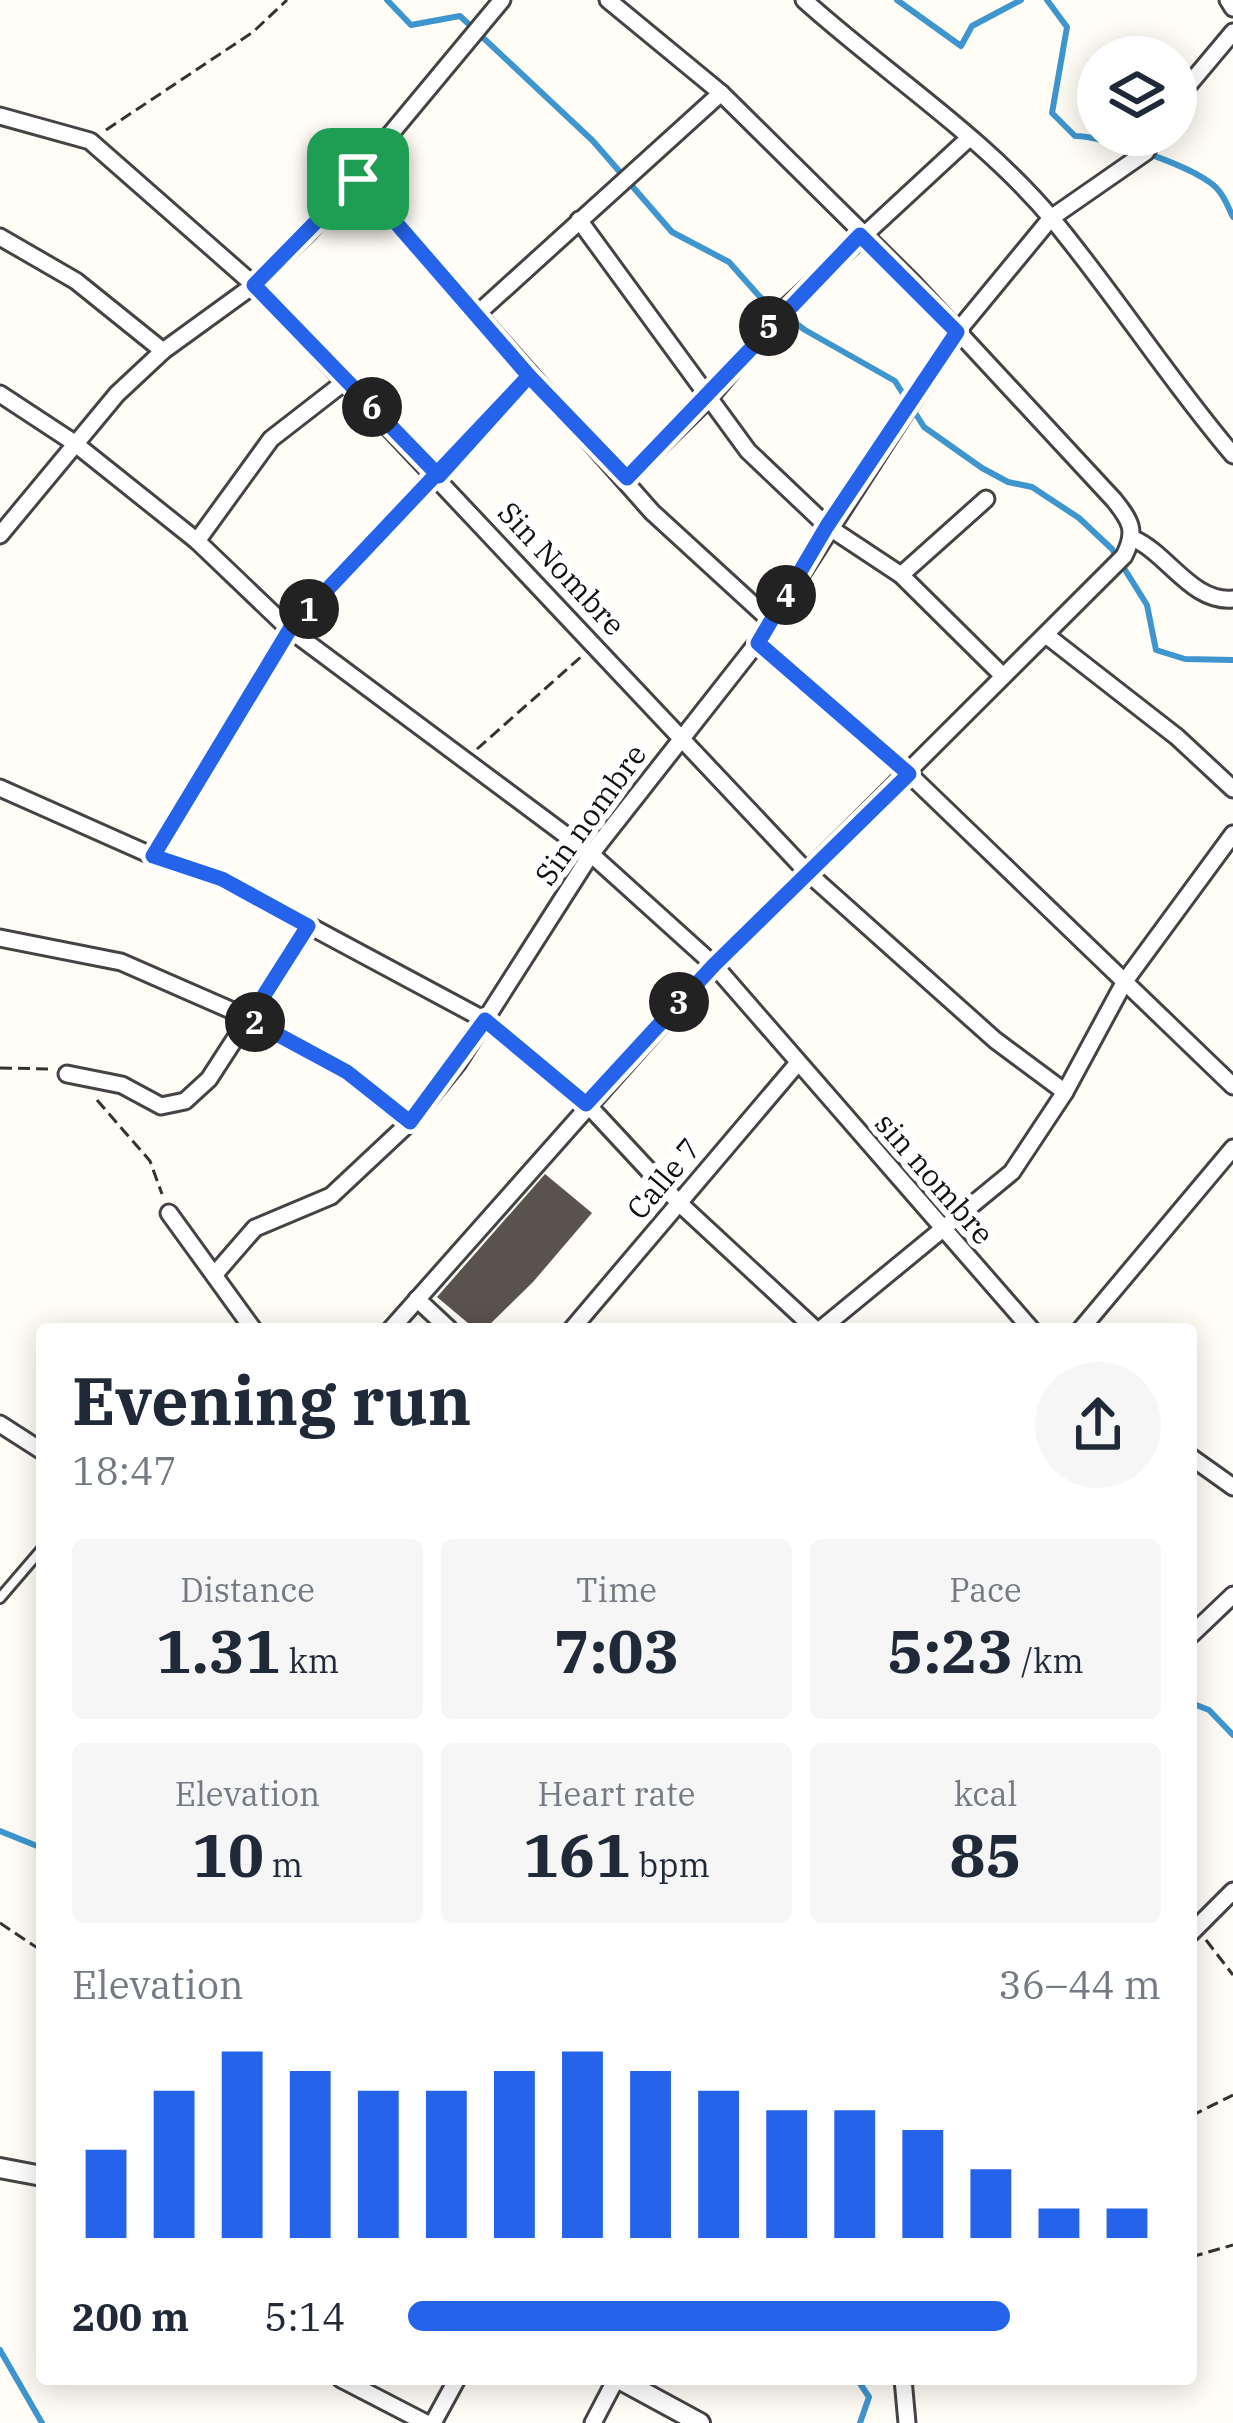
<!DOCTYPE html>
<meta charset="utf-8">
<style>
body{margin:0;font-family:"IBM Plex Serif",serif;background:#f6f6f7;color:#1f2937;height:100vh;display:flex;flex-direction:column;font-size:45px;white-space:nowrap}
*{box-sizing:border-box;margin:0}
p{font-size:39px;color:#747a83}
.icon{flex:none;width:66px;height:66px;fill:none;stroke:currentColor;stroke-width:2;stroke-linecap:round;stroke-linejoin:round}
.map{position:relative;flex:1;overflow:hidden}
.side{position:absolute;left:36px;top:1323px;width:1161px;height:1062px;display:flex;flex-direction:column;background:#fff;border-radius:12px;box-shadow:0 6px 30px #0003}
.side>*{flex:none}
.buttons{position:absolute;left:1077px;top:36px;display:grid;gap:24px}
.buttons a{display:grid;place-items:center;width:120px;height:120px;border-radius:50%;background:#fff;box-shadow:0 6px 30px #0003;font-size:60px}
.pin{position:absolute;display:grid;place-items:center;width:102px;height:102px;color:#fff;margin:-51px;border-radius:24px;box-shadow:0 6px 18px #0006}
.km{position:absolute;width:60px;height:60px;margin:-30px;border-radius:50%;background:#222;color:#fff;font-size:33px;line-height:60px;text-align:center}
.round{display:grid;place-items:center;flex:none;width:126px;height:126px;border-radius:63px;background:#f6f6f7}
.summary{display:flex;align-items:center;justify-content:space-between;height:204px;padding:0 36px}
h1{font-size:66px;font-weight:800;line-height:90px}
.figures{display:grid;grid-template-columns:repeat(3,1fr);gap:18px;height:204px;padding:12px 36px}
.figures div{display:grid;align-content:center;border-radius:12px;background:#f6f6f7;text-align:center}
.figures b{font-size:60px;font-weight:800}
.figures small{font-size:33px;font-weight:400}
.figures p{font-size:33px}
.chart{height:336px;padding:24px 36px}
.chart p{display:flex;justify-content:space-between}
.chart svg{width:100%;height:216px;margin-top:12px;stroke:#2563eb;stroke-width:6}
ul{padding:0 36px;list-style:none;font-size:39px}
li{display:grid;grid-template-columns:192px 144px 1fr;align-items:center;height:90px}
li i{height:30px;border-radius:15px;background:#2563eb}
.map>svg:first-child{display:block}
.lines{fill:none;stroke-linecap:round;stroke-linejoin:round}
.stream{stroke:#3f96cf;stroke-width:6}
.building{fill:#5a524d}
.service-casing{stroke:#444;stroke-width:14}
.minor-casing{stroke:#444;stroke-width:21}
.tertiary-casing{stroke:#444;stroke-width:24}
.path{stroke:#333;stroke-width:3;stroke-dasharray:12 6;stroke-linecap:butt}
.service{stroke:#fff;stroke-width:8}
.minor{stroke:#fff;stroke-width:15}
.tertiary{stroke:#fff;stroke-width:18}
.route-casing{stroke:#fff;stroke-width:24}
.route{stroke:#2563eb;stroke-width:15}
.labels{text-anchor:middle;stroke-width:12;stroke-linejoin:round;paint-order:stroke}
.street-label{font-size:30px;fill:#111;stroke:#fff}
</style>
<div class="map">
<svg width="1233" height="2423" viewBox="0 0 1233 2423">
<rect width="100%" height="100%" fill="#fffdf5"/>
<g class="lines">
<g class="stream">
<polyline points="387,0 411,25 460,16 593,141 672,232 729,262 760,297 805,330 895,381 924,427 982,468 1008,482 1032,487 1079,518 1112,549 1147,605 1156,650 1185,659 1233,660"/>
<polyline points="897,0 961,46 972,26 1021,0"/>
<path d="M1047 0 1067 27 1052 113 1075 136C1104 136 1202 168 1219 191 1225 198 1229 209 1233 217"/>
<polyline points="1191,1703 1209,1710 1233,1735"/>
<polyline points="0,1831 42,1848"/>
<polyline points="0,2350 42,2423"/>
<polyline points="857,2379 869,2397 860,2423"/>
</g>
</g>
<polygon class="building" points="545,1174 592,1213 533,1282 485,1329 475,1329 437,1297"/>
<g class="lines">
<g class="service-casing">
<polyline id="service" points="0,1598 42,1549"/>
</g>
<g class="minor-casing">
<g id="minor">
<path d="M804 0C885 73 983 136 1053 220 1116 296 1169 380 1233 455"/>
<polyline points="1228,0 1233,8"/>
<polyline points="1176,100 1233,32"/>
<polyline points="0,116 90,141 254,285 808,873 995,1040 1065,1092"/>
<polyline points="358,179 652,512 771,621"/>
<polyline points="579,220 748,451 827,526 901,575 1003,676"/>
<polyline points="0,237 76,281 163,351"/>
<polyline points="476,315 721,93"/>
<polyline points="0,394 73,442 197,541 289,629 591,854 714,965 1031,1329"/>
<polyline points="627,478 711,396 781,312 968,139"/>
<polyline points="0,535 117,394 163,351 254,285 309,232 502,0"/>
<path d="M1134 539C1168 554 1192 603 1233 599"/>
<polyline points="197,541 271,439 347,380"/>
<polyline points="901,575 986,499"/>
<polyline points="1046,635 1177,737 1233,789"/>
<polyline points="757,643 909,774 1233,1086"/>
<polyline points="0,788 153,856 222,879 485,1020 587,1104 679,1203 815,1329"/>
<polyline points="0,938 121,962 240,1014 347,1072 410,1122"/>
<polyline points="67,1074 122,1085 161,1106 185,1101 209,1079 308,926"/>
<polyline points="169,1213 253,1329"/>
<polyline points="215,1274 255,1228 331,1196 410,1122 457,1064 591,854 757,643 957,332 1051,218 1146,152 1156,135"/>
<polyline points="417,1299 449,1329"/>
<path d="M391 1329 714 965 1124 556C1137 531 1131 521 1114 500L911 281 721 93 608 0"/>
<polyline points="572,1329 797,1064"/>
<polyline points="821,1329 1012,1172 1065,1092 1125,981 1233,834"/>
<polyline points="1081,1329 1233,1148"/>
<polyline points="0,1424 42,1451"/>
<polyline points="1191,1457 1233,1487"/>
<polyline points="1191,1635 1233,1595"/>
<polyline points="1191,1933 1233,1891"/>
<polyline points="341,2379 426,2423"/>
<polyline points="903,2379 907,2423"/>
<polyline points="433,2423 457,2379"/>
<polyline points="593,2423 616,2379"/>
</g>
</g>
<g class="tertiary-casing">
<g id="tertiary">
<polyline points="0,2168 42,2176"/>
<polyline points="619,2379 700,2423"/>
</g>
</g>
<g class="path">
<polyline points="106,130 253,32 287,0"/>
<polyline points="450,464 520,386"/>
<polyline points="304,614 423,493"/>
<polyline points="477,749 582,656"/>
<polyline points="164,838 280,645"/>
<polyline points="0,1068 50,1069"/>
<polyline points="97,1100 150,1161 162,1194"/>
<polyline points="0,1923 42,1951"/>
<polyline points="1206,1940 1233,1975"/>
<polyline points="1191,2116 1233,2095"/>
<polyline points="1191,2257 1233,2245"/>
</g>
<use href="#service" class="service"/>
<use href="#minor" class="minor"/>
<use href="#tertiary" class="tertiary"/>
</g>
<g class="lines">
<g class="route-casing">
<polyline id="route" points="358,179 529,376 290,629 153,856 222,879 308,926 249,1019 347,1072 410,1122 485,1020 586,1104 714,965 909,774 758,643 827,526 957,332 860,235 627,478 529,376 439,476 254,285 358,179"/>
</g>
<use href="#route" class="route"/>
</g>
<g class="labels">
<g class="street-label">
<text transform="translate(561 569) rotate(47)" y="10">Sin Nombre</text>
<text transform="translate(591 815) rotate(-54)" y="10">Sin nombre</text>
<text transform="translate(664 1179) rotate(-50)" y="10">Calle 7</text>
<text transform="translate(934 1179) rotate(49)" y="10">sin nombre</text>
</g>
</g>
</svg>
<div class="buttons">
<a><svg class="icon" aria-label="layers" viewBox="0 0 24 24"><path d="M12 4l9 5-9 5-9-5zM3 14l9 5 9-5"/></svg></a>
</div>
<div class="pin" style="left:358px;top:179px;background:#1e9e55"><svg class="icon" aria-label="arrive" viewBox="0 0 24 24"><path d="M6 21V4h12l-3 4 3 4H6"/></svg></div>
<b class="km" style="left:309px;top:609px">1</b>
<b class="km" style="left:255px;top:1022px">2</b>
<b class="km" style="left:679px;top:1002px">3</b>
<b class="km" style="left:786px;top:595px">4</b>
<b class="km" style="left:769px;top:326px">5</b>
<b class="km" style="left:372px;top:407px">6</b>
<section class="side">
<div class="summary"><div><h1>Evening run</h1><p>18:47</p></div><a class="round"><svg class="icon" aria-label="share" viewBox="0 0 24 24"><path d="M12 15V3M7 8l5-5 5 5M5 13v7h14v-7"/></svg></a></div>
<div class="figures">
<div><p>Distance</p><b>1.31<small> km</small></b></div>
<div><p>Time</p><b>7:03</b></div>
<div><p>Pace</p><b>5:23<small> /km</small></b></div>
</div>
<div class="figures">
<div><p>Elevation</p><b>10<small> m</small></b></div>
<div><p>Heart rate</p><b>161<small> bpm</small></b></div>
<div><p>kcal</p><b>85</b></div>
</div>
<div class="chart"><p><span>Elevation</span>36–44 m</p>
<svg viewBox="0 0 160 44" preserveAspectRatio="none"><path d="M5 44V26M15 44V14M25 44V6M35 44V10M45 44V14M55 44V14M65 44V10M75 44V6M85 44V10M95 44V14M105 44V18M115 44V18M125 44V22M135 44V30M145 44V38M155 44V38"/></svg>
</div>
<ul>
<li><b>200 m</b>5:14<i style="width:80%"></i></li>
</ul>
</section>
</div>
